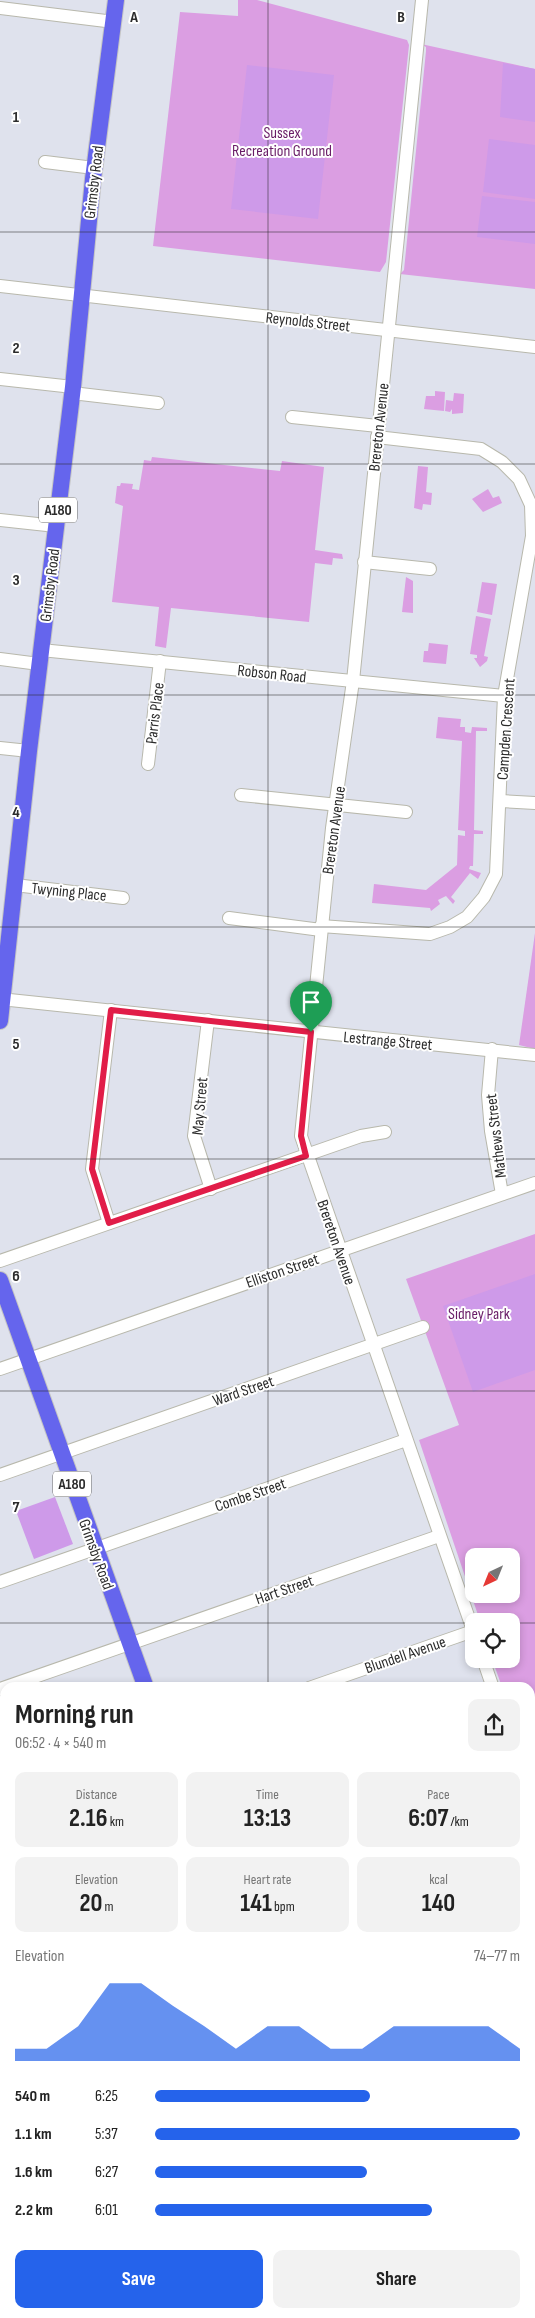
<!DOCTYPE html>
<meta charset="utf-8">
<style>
body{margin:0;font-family:"Sofia Sans Condensed",sans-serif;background:#f2f2f2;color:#222;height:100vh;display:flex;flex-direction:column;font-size:19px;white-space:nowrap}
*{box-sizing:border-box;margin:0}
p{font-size:16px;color:#767676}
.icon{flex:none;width:28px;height:28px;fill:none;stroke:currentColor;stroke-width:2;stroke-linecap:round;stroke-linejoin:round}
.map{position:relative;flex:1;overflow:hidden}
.drawer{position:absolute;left:0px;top:1682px;width:535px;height:636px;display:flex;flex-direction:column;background:#fff;border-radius:15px 15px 0 0;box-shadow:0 2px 8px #0003}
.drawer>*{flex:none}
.needle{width:32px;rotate:223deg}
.fabs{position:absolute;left:465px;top:1548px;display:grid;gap:10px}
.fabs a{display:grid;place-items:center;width:55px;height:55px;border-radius:10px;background:#fff;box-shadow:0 2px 8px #0003;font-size:25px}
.pin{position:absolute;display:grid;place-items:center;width:42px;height:42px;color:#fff;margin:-51px -21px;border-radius:50% 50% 50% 0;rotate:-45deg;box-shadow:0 0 5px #0007}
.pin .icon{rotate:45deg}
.round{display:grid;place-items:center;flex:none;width:52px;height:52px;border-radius:10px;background:#f2f2f2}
.summary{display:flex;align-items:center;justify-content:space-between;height:85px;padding:0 15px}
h1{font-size:28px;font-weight:700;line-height:38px}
.stats{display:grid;grid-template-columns:repeat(3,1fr);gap:8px;height:85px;padding:5px 15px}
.stats div{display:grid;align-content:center;border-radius:10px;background:#f2f2f2;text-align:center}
.stats b{font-size:25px;font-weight:700}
.stats small{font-size:14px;font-weight:400}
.stats p{font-size:14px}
.chart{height:140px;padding:10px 15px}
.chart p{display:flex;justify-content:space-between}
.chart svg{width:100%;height:90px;margin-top:5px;fill:#2563eb;opacity:.7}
.action{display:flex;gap:10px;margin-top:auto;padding:10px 15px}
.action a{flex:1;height:58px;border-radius:10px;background:#2563eb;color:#fff;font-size:20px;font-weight:700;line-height:58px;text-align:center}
.action a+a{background:#f2f2f2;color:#222}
ul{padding:0 15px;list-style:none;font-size:16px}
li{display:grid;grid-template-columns:80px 60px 1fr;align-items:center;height:38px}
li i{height:12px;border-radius:6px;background:#2563eb}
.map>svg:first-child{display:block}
.green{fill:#db9ee2;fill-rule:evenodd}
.pitch{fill:#ce9ae9}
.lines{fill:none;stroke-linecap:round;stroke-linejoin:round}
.minor-casing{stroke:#b8b8ac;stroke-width:14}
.major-casing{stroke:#c4c4c4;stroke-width:18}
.minor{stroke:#fff;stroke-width:12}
.major{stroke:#6565ed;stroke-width:16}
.rail-casing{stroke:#b4b6a2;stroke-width:4.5}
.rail{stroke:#fff;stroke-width:2.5;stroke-dasharray:8;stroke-linecap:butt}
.route-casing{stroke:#fff;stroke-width:10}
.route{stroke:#e11d48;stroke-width:6}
.grid{fill:none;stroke:#2c2c2c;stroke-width:1;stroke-opacity:0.55}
.labels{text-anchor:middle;stroke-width:4;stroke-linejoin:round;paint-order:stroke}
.shield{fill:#fff;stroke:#6b6b6b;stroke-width:1}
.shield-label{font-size:15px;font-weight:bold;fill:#2c2c2c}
.park-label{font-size:16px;fill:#691d67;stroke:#fff}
.street-label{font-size:16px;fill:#2c2c2c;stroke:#fff}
.grid-label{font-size:16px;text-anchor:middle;font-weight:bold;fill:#2c2c2c;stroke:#fff;stroke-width:4;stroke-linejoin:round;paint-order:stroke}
</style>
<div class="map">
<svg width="535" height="2318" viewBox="0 0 535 2318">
<rect width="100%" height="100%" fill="#dfe2ed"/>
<g class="green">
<polygon points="238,0 257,0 407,40 409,45 386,262 380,272 153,246 180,12 238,16"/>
<polygon points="421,44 535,69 535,289 400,274 404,270 426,51 426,47"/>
<polygon points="435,391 445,392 444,411 424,409 426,396 435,396"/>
<polygon points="454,393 464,394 463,413 452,414 452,409 450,412 445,411 446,400 453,401"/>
<polygon points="152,457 280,471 282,461 324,467 315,550 342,554 343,559 333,558 332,565 315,563 309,622 171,608 166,648 155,646 159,607 112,602 123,506 115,503 117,486 120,486 121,483 133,484 132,489 139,490 144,460 151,461"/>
<polygon points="418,466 428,467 426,492 432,493 431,505 423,504 422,510 414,508"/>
<polygon points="488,489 493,498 499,496 502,503 483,512 472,499"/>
<polygon points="406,577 413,581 413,613 402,612"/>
<polygon points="482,582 497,584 492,615 477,612"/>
<polygon points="476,616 491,619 484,656 488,657 487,661 480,667 474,658 477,658 477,655 470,654"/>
<polygon points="429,643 448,645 446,664 423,662 424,651 428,651"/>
<polygon points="438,717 461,719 460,727 465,727 465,732 471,733 472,727 487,728 487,731 476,731 474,830 483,831 483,834 474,834 473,866 470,866 469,869 481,873 478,879 470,873 451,897 455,901 453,904 446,896 438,900 440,904 431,911 430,908 372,903 374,884 426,890 457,865 458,835 465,836 465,831 458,830 462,741 436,738"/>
<polygon points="535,933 535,1049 519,1045"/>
<path d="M535 1234V1708L530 1710V1688L502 1687 492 1659H511V1621H480L419 1440 459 1425 406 1279ZM474 1556H511V1594H474Z"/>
</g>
<g class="pitch">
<polygon points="503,63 535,69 535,122 500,117"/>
<polygon points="247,65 334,75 318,219 231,209"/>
<polygon points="489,139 535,145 535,199 483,192"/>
<polygon points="482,196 535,202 535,244 477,237"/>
<polygon points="535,1274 535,1370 473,1392 443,1306"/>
<polygon points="55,1497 73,1544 34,1559 16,1511"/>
</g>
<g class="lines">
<g class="minor-casing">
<g id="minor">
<polyline points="422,0 353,681 332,828 301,1136 474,1633"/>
<polyline points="0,8 114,22"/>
<polyline points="45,162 94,168"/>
<polyline points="0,286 535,347"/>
<polyline points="0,379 73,387"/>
<polyline points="72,393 158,403"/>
<polyline points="292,417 378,426"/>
<polyline points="0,520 56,526"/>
<polyline points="364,562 430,569"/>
<polyline points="41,650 504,696"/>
<polyline points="0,659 39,664"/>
<polyline points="0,748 29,751"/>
<polyline points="148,764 160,661"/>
<polyline points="241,795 406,812"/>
<polyline points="501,801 535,803"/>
<polyline points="15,885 123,898"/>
<polyline points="229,918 321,930"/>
<polyline points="321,926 430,934 450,927 467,917 484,897 496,874 504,696 532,536 531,505 519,479 502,462 481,449 377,437"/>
<polyline points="0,999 535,1055"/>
<polyline points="208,1020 194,1136 211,1189"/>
<polyline points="492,1049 488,1095 491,1131 502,1194"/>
<polyline points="109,1223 92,1169 111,1010"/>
<polyline points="0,1261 361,1136 385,1132"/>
<polyline points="0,1369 535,1183"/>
<polyline points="0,1475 423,1327"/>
<polyline points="0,1582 406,1440"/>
<polyline points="483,1659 493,1688"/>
<polyline points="309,1688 473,1631"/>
<polyline points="0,1689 439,1536"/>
<polyline points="530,1718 535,1716"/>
<polyline points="530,1790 535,1803"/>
<polyline points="0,1795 5,1793"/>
<polyline points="530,1824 535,1823"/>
<polyline points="0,1902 5,1900"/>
<polyline points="530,1929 535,1928"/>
<polyline points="0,2007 5,2005"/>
<polyline points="530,2037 535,2035"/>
<polyline points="0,2112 5,2111"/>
<polyline points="530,2137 535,2151"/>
<polyline points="0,2219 5,2218"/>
<polyline points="0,2247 5,2257"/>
<polyline points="177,2314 178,2318"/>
<polyline points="266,2314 268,2318"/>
<polyline points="470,2314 471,2318"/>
<polyline points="522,2314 523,2318"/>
<polyline points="45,2318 50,2314"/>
</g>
</g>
<g class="major-casing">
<g id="major">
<polyline points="0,1021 29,751 73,387 93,179 116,0"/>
<polyline points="0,1280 146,1688"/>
<polyline points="372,2314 373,2318"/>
</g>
</g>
<use href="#minor" class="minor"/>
<use href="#major" class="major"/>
<g class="rail-casing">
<g id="rail">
<polyline points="0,2281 5,2290"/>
<polyline points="18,2314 20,2318"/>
</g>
</g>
<use href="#rail" class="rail"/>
</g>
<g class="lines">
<g class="route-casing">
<polygon id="route" points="111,1010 311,1032 301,1136 306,1156 109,1223 92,1169"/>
</g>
<use href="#route" class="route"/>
</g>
<path class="grid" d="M268 0V1688M0 232H535M0 464H535M0 695H535M0 927H535M0 1159H535M0 1391H535M0 1623H474M511 1623H535M0 1854H5M530 1854H535M0 2086H5M530 2086H535M268 2314V2318"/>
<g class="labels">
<g class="shield">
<rect x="39" y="497.5" width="38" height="25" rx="4"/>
<rect x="53" y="1471.5" width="38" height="25" rx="4"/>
</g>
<g class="shield-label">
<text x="58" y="515">A180</text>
<text x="72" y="1489">A180</text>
</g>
<g class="park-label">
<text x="282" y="138">Sussex<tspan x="282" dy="18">Recreation Ground</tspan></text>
<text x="479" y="1319">Sidney Park</text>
</g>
<g class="street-label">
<text transform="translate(93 182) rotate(-83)" y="6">Grimsby Road</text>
<text transform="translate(308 321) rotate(6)" y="6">Reynolds Street</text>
<text transform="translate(378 427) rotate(-84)" y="6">Brereton Avenue</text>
<text transform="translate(49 585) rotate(-83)" y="6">Grimsby Road</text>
<text transform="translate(272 673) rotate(6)" y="6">Robson Road</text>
<text transform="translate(154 713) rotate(-83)" y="6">Parris Place</text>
<text transform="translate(505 729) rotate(-86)" y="6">Campden Crescent</text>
<text transform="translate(333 830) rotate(-82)" y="6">Brereton Avenue</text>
<text transform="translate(69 891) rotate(6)" y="6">Twyning Place</text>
<text transform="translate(388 1040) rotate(5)" y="6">Lestrange Street</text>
<text transform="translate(199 1106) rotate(-85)" y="6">May Street</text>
<text transform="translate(495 1136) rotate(-97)" y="6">Mathews Street</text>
<text transform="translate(337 1242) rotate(71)" y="6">Brereton Avenue</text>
<text transform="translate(282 1270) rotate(-19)" y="6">Elliston Street</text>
<text transform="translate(243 1390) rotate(-19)" y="6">Ward Street</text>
<text transform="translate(250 1494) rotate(-19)" y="6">Combe Street</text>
<text transform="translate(97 1554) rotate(70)" y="6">Grimsby Road</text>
<text transform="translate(284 1589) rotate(-19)" y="6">Hart Street</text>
<text transform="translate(405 1654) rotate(-19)" y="6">Blundell Avenue</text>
</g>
</g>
<g class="grid-label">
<text x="134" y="22">A</text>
<text x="401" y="22">B</text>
<text x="16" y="122">1</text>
<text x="16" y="353">2</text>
<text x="16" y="585">3</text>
<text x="16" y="817">4</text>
<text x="16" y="1049">5</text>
<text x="16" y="1281">6</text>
<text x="16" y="1512">7</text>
</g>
</svg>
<div class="fabs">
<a><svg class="needle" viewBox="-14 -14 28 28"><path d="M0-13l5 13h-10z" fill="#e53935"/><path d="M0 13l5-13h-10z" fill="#767676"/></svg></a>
<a><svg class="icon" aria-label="locate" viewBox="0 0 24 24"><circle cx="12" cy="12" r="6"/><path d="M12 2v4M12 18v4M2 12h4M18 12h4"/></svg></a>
</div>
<div class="pin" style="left:311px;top:1032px;background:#1e9e55"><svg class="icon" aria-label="arrive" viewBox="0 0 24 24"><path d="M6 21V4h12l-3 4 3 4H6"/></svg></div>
<section class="drawer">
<div class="summary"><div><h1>Morning run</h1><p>06:52 · 4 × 540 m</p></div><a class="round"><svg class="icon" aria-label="share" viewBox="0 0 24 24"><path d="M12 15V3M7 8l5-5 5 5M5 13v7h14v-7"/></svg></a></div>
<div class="stats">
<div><p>Distance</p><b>2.16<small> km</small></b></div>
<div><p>Time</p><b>13:13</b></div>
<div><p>Pace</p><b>6:07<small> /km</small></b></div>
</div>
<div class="stats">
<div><p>Elevation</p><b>20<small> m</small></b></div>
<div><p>Heart rate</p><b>141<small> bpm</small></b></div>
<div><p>kcal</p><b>140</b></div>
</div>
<div class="chart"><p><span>Elevation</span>74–77 m</p>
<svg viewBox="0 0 160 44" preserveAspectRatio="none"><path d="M0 44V38L10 38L20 27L30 6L40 6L50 17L60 27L70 38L80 27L90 27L100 38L110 38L120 27L130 27L140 27L150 27L160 38V44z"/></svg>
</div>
<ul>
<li><b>540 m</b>6:25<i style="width:59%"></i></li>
<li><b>1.1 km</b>5:37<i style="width:100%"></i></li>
<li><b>1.6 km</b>6:27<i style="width:58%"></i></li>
<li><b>2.2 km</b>6:01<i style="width:76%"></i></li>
</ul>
<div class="action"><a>Save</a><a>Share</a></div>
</section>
</div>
